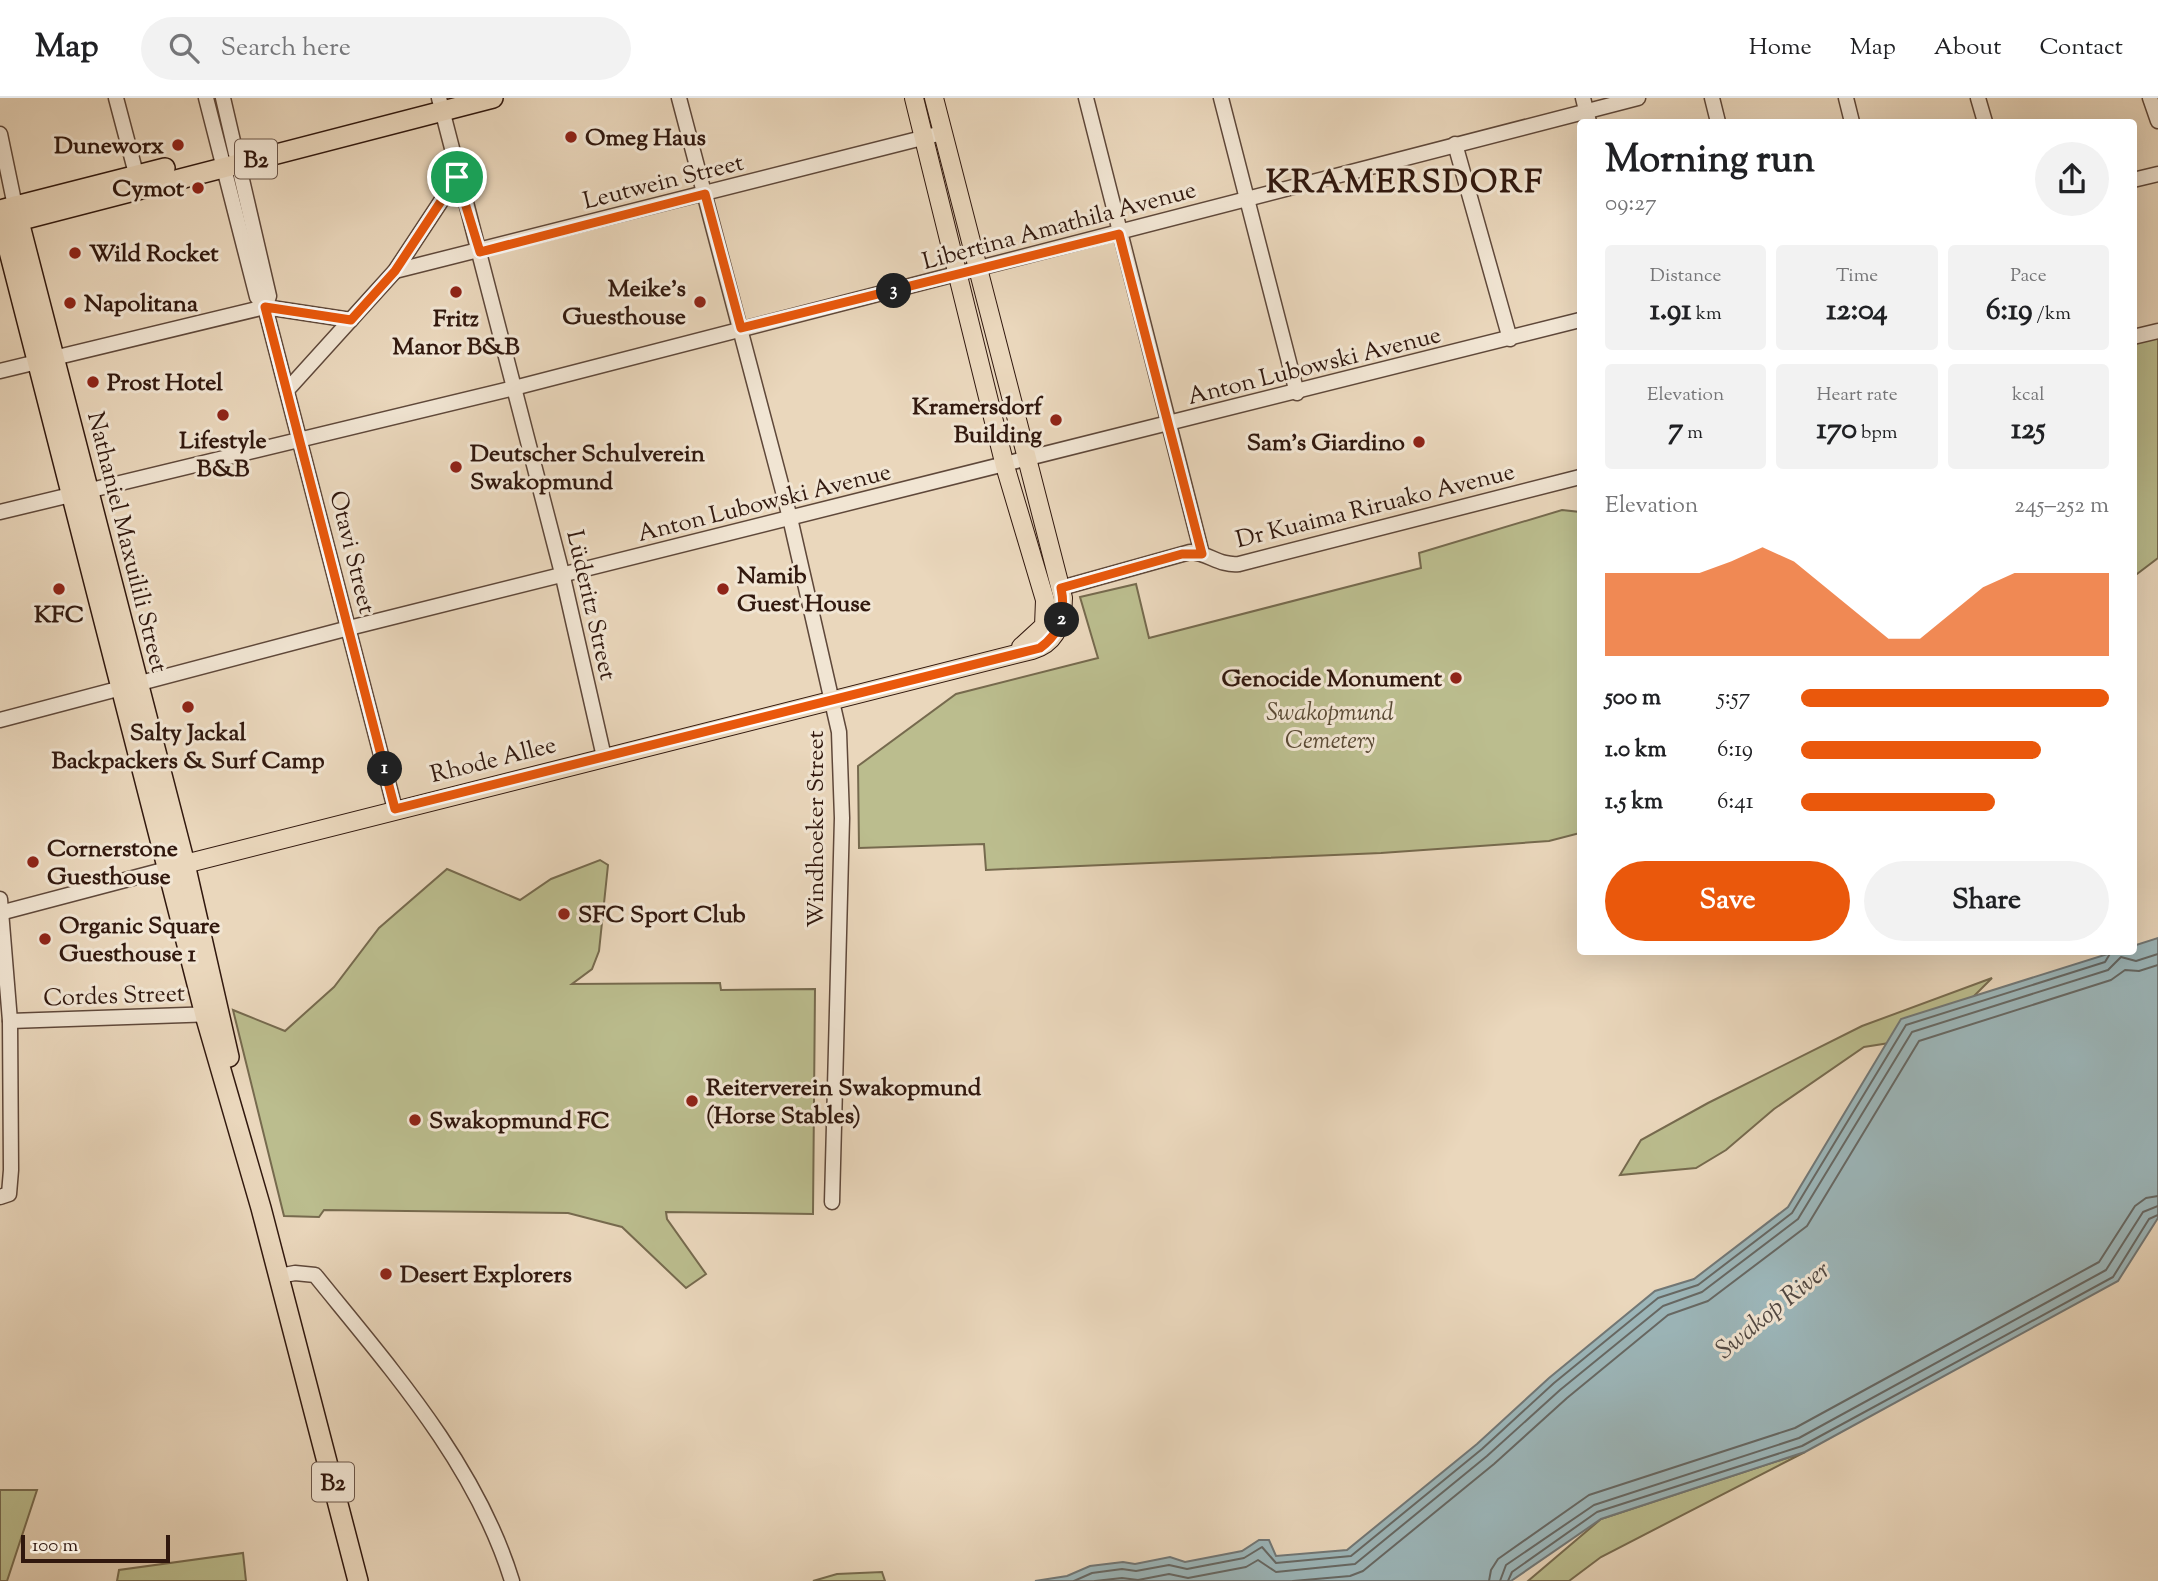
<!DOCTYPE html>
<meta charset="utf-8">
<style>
body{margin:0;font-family:"Sorts Mill Goudy",serif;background:#f2f2f2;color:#202124;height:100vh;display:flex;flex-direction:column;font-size:26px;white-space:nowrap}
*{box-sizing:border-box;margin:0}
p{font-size:23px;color:#757577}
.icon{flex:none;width:38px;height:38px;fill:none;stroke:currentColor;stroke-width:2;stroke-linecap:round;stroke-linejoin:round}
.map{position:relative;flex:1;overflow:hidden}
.panel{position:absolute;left:1577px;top:21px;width:560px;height:836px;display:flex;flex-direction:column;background:#fff;border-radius:7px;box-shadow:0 7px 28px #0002}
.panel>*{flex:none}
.scale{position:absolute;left:21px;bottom:18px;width:149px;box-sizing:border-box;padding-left:7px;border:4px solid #31180e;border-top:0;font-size:19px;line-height:24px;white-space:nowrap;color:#31180e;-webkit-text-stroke:5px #f1e5d3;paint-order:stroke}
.pin{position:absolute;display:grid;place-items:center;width:60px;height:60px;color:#fff;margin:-30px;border:4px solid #fff;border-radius:50%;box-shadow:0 2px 7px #0007}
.km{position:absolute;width:35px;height:35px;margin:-18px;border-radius:50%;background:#222;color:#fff;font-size:19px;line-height:35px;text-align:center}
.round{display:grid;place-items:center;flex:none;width:74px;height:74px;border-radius:37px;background:#f2f2f2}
.headline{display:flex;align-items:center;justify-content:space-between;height:119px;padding:0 28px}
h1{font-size:38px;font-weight:800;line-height:52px}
.figures{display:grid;grid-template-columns:repeat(3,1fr);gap:10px;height:119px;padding:7px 28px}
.figures div{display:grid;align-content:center;border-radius:7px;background:#f2f2f2;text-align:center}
.figures b{font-size:30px;font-weight:800}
.figures small{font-size:19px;font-weight:400}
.figures p{font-size:19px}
.chart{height:196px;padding:14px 28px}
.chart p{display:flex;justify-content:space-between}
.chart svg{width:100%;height:126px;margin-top:7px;fill:#ea580c;opacity:.7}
.button{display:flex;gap:14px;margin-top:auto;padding:14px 28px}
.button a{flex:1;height:80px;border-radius:42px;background:#ea580c;color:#fff;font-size:28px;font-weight:800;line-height:80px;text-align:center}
.button a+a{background:#f2f2f2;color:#202124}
ul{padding:0 28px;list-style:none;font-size:23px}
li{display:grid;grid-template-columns:112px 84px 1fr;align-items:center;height:52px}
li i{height:18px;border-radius:9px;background:#ea580c}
header{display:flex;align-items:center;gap:42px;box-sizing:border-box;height:98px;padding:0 35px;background:#fff;border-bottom:2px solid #e0e0e0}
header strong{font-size:33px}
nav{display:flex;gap:38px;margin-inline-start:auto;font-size:24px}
.search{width:490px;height:63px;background:#f2f2f2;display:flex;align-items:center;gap:18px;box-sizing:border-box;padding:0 24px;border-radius:38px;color:#757577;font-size:26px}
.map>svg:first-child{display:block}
.green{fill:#bbbd8e;stroke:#766a4e;stroke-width:2}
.water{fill:#9cb7bb;stroke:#717776;stroke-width:2}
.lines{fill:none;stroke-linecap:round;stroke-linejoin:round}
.shore{stroke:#666864;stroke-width:2}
.minor-casing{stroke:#5f483a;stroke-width:17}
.major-casing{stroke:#31180e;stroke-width:20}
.highway-casing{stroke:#31180e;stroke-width:22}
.minor{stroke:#f1e5d3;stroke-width:14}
.major{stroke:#ead7bc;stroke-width:18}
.highway{stroke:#ead7bc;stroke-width:19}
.route-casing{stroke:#fff;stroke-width:14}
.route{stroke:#ea580c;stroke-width:9}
.poi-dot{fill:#8f2418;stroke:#f1e5d3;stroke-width:2.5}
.labels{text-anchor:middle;stroke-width:6;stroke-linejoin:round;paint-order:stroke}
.shield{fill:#f1e5d3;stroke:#6b5649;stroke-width:2}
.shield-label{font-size:23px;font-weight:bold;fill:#31180e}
.poi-label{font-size:24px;font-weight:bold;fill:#31180e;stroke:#f1e5d3;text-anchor:start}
.street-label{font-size:24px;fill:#31180e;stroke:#f1e5d3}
.park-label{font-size:24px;font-style:italic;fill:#5a4a34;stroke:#f1e5d3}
.water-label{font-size:26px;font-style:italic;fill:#514842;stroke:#f1e5d3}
.district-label{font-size:32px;font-weight:bold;letter-spacing:2px;fill:#31180e;stroke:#f1e5d3}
</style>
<header>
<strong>Map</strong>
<div class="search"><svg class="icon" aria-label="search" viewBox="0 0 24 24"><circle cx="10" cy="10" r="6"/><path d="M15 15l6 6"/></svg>Search here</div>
<nav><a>Home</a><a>Map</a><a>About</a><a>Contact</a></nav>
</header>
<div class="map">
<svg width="2158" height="1483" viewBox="0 0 2158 1483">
<rect width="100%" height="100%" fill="#ead7bc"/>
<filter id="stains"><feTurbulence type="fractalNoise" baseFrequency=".00286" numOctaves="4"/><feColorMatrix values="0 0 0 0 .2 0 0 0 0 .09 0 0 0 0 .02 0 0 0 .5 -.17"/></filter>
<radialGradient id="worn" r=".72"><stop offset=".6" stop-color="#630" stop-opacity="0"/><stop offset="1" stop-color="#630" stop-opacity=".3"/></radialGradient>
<g class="green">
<polygon points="2158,239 2158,460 2133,479 2133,246"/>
<polygon points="1562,412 1580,414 1580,735 1549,743 1381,755 986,772 984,746 859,750 858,668 956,596 1098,560 1080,499 1136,486 1149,540 1421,470 1419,455"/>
<polygon points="600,762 608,767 599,853 592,871 572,886 720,885 721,892 815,891 813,1116 666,1114 667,1121 706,1176 686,1190 622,1129 568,1115 324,1112 319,1119 284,1118 233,912 285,933 334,889 379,830 447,771 520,802 551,781"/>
<polygon points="1992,880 1955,917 1921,940 1864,949 1774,1011 1726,1052 1696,1070 1620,1077 1641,1042 1708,1005 1862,928"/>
<polygon points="1805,1354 1601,1459 1569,1483 1528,1483 1601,1421"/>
<polygon points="0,1392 37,1392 7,1483 0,1483"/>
<polygon points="243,1455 246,1483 117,1483 119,1472"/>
<polygon points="882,1474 885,1483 813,1483 837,1476"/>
</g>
<polygon class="water" points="2158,840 2158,1120 2118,1183 1805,1354 1601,1421 1511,1483 1035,1483 1067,1478 1090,1468 1123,1464 1135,1466 1170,1459 1185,1464 1242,1453 1259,1442 1269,1442 1276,1458 1347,1452 1477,1346 1549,1280 1655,1193 1694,1181 1788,1109 1901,921 2114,854 2133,854 2133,848"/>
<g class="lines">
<g class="shore">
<polyline points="1074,1483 1092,1475 1122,1471 1136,1473 1169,1467 1187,1471 1244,1460 1262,1449 1276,1465 1351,1458 1482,1351 1554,1285 1658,1200 1698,1187 1792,1115 1906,927 2105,864 2111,854"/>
<polyline points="1095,1483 1122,1480 1138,1482 1169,1476 1188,1480 1246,1469 1258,1462 1276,1474 1355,1466 1487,1358 1560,1292 1663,1208 1702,1194 1798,1121 1912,934 2108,872 2121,859 2136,863 2158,856"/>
<polyline points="1293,1483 1350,1478 1363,1473 1494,1366 1567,1300 1668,1217 1708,1203 1807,1128 1919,943 2111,882 2125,872 2139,873 2158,867"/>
<polyline points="1489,1483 1491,1472 1498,1461 1589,1397 1795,1330 2099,1164 2135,1108 2146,1100 2158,1098"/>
<polyline points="1500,1483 1506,1467 1594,1407 1799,1340 2106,1172 2143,1114 2158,1108"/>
<polyline points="1508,1483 1512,1474 1597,1414 1802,1348 2113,1179 2149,1121 2158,1117"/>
</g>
<g class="minor-casing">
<g id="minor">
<polyline points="116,0 139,87"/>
<polyline points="206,0 257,199 265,209 395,711"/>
<polyline points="223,0 269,198 265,209"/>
<polyline points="439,0 563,479 604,659"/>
<polyline points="679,0 790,420 839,634 842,720 832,1104"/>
<polyline points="1086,0 1202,456"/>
<polyline points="1221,0 1297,295"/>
<polyline points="1583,0 1589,24"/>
<polyline points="1712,0 1718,24"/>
<polyline points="1846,0 1852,24"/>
<polyline points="1978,0 1985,24"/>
<polyline points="2150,0 2158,23"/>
<polyline points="0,36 15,108"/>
<polyline points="1455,46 1510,241"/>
<polyline points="2133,82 2158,76"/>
<polyline points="395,173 942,35"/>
<polyline points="2133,239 2158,233"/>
<polyline points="0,273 265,209 351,222"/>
<polyline points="289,290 395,173 457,79"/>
<polyline points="0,414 514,290 1638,0"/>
<path d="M1061 490 1190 454C1209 455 1219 468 1239 466L1580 379"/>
<polyline points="0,622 349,530 1580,222"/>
<polyline points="0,801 10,923 11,1072 9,1096 0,1099"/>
<polyline points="0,815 167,771"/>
<polyline points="10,923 215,916"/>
<path d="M279 1178 295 1175 315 1177C391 1271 476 1366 512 1483"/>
</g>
</g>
<g class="major-casing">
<g id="major">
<polyline points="914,0 1005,368 1045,502 1044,528 1021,549"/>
<path d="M173 769 1032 552C1057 545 1063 523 1063 500L934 0"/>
</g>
</g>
<g class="highway-casing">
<g id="highway">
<polyline points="15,108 185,766 229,959"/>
<polyline points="4,111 165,70"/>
<polyline points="0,118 205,917 261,1110 358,1483"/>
<polyline points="6,126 493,0"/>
</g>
</g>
<use href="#minor" class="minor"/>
<use href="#major" class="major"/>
<use href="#highway" class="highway"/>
</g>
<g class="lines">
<g class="route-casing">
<path id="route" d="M457 79 480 154 705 96 741 230 1119 136 1202 456H1182L1061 490C1066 515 1061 535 1040 550L395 711 265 209 351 222 395 173Z"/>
</g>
<use href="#route" class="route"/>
</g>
<g class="poi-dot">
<circle cx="571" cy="39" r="7"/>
<circle cx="178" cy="47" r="7"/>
<circle cx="198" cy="90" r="7"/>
<circle cx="75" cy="155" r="7"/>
<circle cx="456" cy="194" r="7"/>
<circle cx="700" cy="204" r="7"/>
<circle cx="70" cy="205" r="7"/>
<circle cx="93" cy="284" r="7"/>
<circle cx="223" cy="317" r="7"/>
<circle cx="1056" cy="322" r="7"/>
<circle cx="1419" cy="344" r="7"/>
<circle cx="456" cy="369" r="7"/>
<circle cx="59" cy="491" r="7"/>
<circle cx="723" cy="491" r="7"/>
<circle cx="1456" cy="580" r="7"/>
<circle cx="188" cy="609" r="7"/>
<circle cx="33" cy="764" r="7"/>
<circle cx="564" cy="816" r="7"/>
<circle cx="45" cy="841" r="7"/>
<circle cx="692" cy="1003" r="7"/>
<circle cx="415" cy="1022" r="7"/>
<circle cx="386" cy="1176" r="7"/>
</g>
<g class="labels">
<g class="shield">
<rect x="235" y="41.5" width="42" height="39" rx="5"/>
<rect x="312" y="1364.5" width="42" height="39" rx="5"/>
</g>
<g class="shield-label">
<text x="256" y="69">B2</text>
<text x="333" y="1392">B2</text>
</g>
<g class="poi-label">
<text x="585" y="47">Omeg Haus</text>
<text x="164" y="55" text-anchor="end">Duneworx</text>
<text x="184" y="98" text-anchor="end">Cymot</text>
<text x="89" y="163">Wild Rocket</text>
<text x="686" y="198" text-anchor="end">Meike's<tspan x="686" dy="28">Guesthouse</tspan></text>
<text x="84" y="213">Napolitana</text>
<text x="456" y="228" text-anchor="middle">Fritz<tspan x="456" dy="28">Manor B&amp;B</tspan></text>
<text x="107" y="292">Prost Hotel</text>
<text x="1042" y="316" text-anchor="end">Kramersdorf<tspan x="1042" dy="28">Building</tspan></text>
<text x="223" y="350" text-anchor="middle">Lifestyle<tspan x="223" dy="28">B&amp;B</tspan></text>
<text x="1405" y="352" text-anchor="end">Sam's Giardino</text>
<text x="470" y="363">Deutscher Schulverein<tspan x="470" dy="28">Swakopmund</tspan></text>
<text x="737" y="485">Namib<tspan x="737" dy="28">Guest House</tspan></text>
<text x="59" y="524" text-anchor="middle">KFC</text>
<text x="1442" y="588" text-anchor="end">Genocide Monument</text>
<text x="188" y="642" text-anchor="middle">Salty Jackal<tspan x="188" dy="28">Backpackers &amp; Surf Camp</tspan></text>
<text x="47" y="758">Cornerstone<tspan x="47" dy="28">Guesthouse</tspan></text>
<text x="578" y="824">SFC Sport Club</text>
<text x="59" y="835">Organic Square<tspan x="59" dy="28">Guesthouse 1</tspan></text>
<text x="706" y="997">Reiterverein Swakopmund<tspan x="706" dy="28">(Horse Stables)</tspan></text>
<text x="429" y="1030">Swakopmund FC</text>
<text x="400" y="1184">Desert Explorers</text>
</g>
<g class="street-label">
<text transform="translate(663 83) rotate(-14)" y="8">Leutwein Street</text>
<text transform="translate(1059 127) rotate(-15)" y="8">Libertina Amathila Avenue</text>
<text transform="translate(1314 267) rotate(-14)" y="8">Anton Lubowski Avenue</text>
<text transform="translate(764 404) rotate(-14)" y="8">Anton Lubowski Avenue</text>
<text transform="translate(1375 407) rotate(-14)" y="8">Dr Kuaima Riruako Avenue</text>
<text transform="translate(128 444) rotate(76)" y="8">Nathaniel Maxuilili Street</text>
<text transform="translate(353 454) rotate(76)" y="8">Otavi Street</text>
<text transform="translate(592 507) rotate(77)" y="8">Lüderitz Street</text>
<text transform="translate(493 661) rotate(-14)" y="8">Rhode Allee</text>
<text transform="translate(815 731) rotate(-90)" y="8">Windhoeker Street</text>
<text transform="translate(114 897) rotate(-2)" y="8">Cordes Street</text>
</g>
<g class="park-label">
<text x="1330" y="622">Swakopmund<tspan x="1330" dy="28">Cemetery</tspan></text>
</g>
<g class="water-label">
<text transform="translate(1772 1211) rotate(-39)" y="9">Swakop River</text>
</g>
<g class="district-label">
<text x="1405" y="94">KRAMERSDORF</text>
</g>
</g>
<rect width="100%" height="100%" filter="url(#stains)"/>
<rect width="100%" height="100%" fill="url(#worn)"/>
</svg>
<div class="scale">100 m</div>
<div class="pin" style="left:457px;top:79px;background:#1e9e55"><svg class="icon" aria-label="arrive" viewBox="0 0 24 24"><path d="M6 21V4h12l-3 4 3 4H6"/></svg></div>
<b class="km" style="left:385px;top:671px">1</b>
<b class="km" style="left:1062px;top:522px">2</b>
<b class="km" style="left:894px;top:193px">3</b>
<section class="panel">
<div class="headline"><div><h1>Morning run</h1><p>09:27</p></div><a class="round"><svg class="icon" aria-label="share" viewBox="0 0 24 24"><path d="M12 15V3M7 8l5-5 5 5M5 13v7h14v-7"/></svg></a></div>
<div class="figures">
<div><p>Distance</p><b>1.91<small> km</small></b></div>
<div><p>Time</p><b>12:04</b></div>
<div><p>Pace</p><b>6:19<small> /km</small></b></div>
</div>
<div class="figures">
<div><p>Elevation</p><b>7<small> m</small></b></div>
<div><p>Heart rate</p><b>170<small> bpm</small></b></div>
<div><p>kcal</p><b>125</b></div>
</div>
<div class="chart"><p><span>Elevation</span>245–252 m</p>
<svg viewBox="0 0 160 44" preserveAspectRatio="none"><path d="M0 44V15L10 15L20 15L30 15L40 11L50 6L60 11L70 20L80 29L90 38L100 38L110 29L120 20L130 15L140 15L150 15L160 15V44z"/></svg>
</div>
<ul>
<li><b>500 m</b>5:57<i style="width:100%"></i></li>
<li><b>1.0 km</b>6:19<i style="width:78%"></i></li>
<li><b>1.5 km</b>6:41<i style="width:63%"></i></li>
</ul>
<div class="button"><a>Save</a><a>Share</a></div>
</section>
</div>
